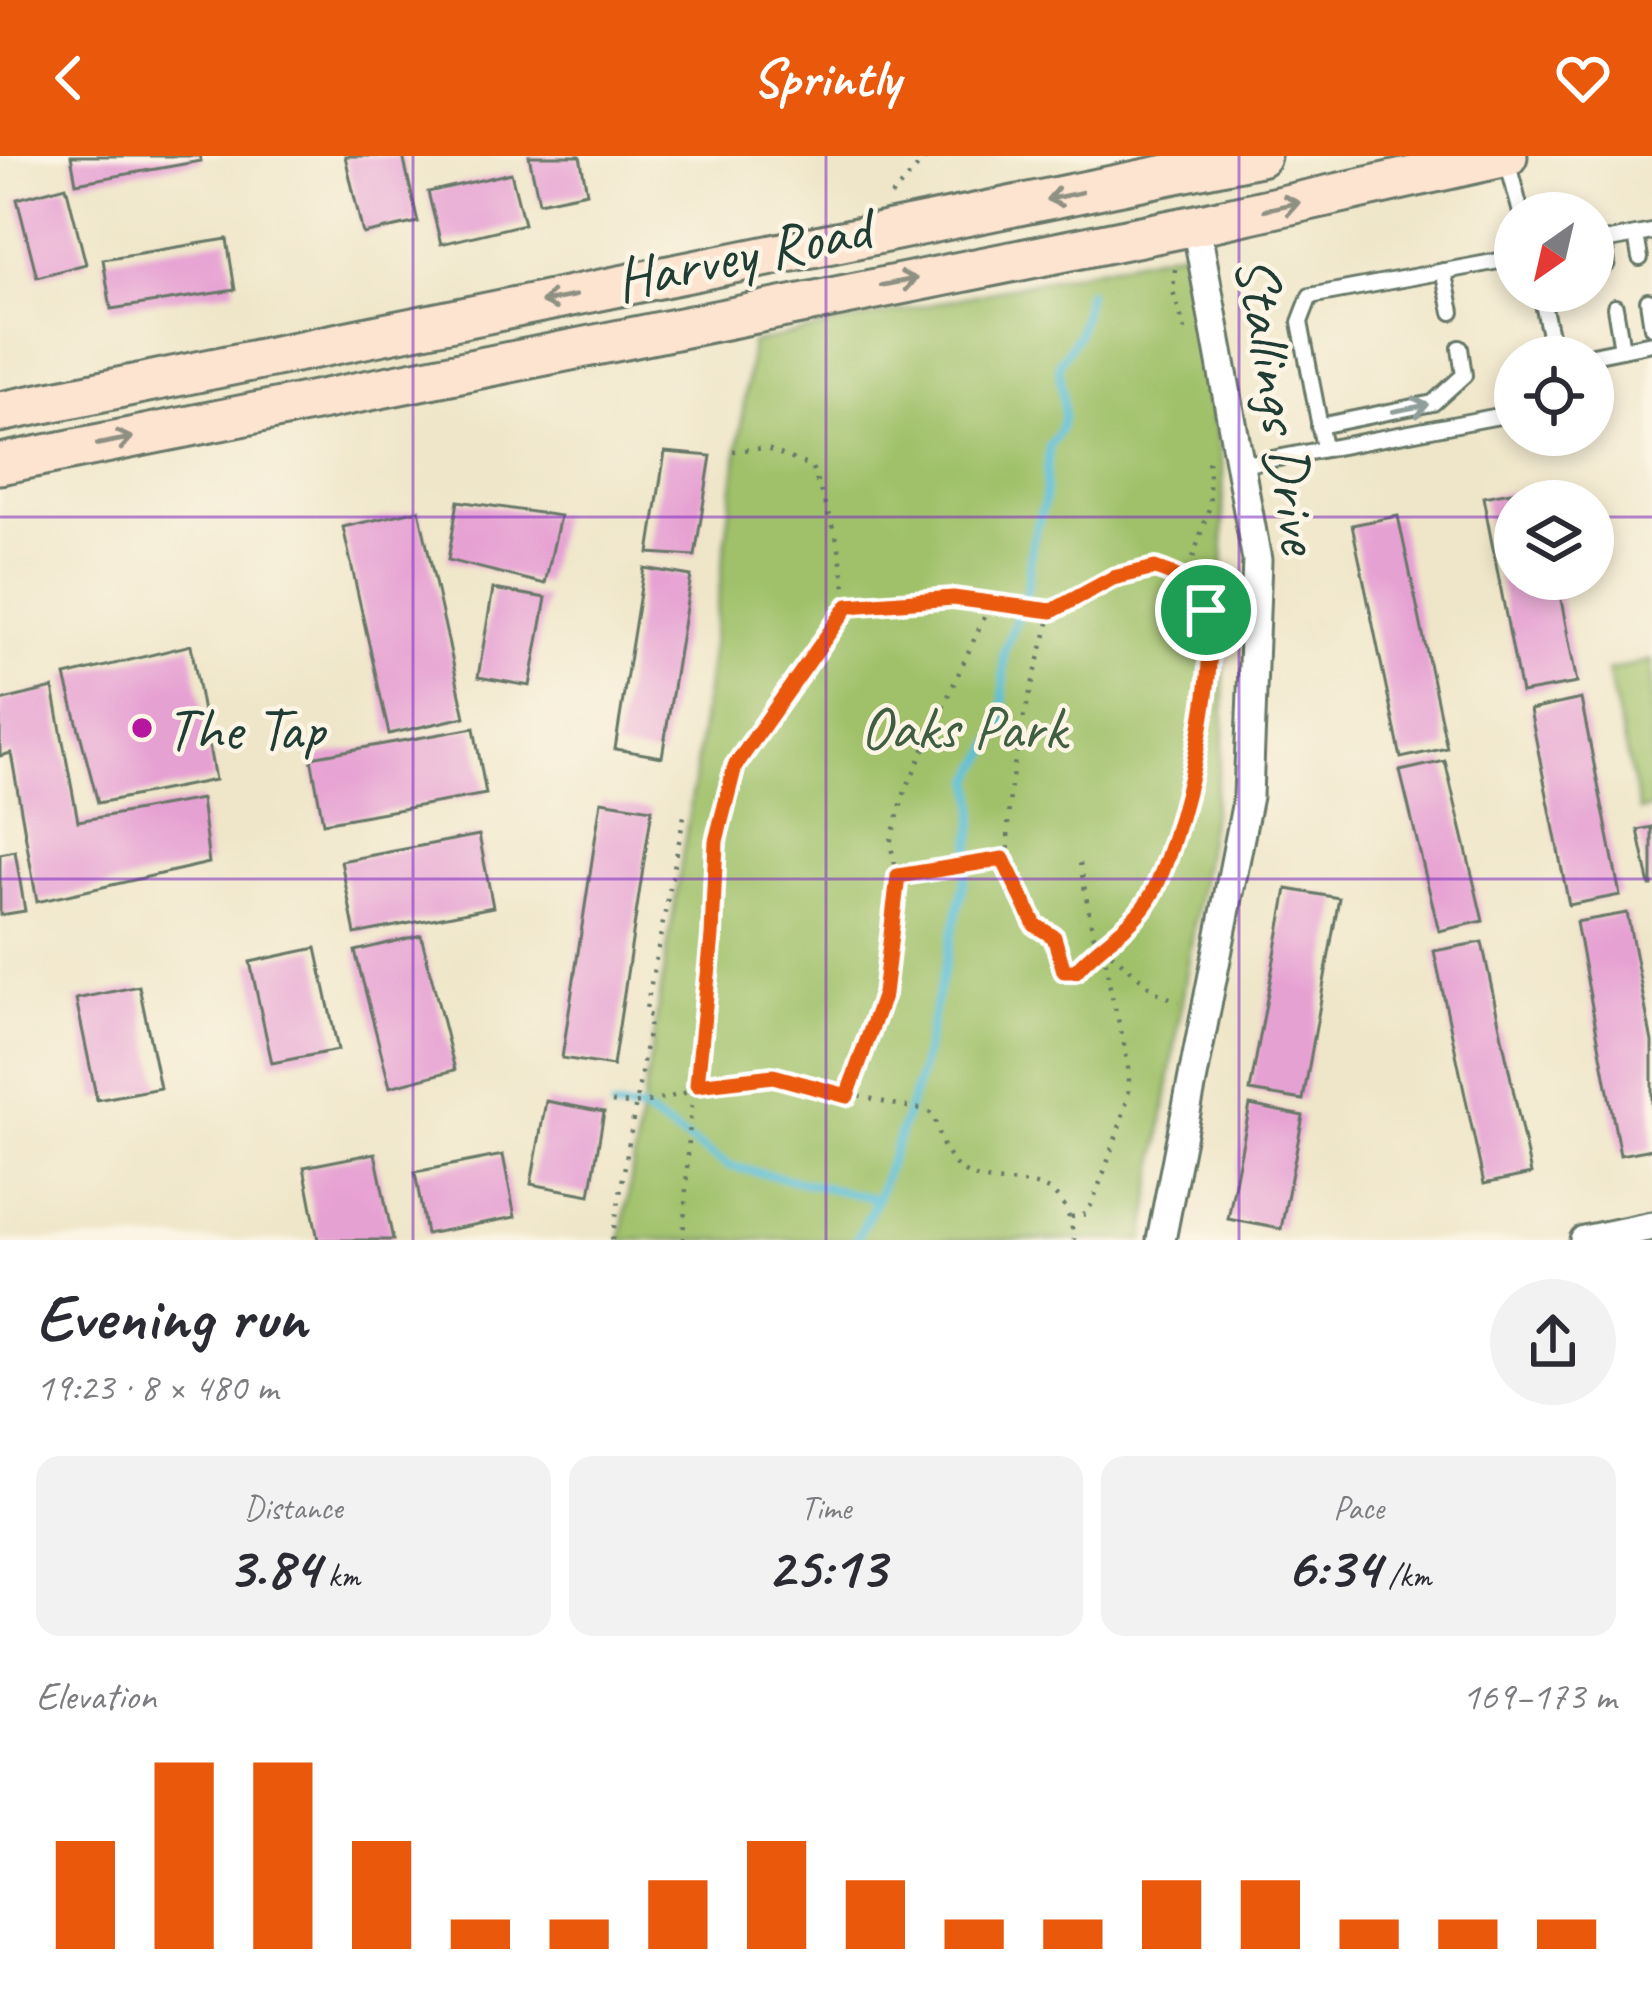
<!DOCTYPE html>
<meta charset="utf-8">
<style>
body{margin:0;font-family:Caveat,sans-serif;background:#f2f2f3;color:#2b2b33;height:100vh;display:flex;flex-direction:column;font-size:45px;white-space:nowrap}
*{box-sizing:border-box;margin:0}
p{font-size:39px;color:#7c7c81}
.icon{flex:none;width:66px;height:66px;fill:none;stroke:currentColor;stroke-width:2;stroke-linecap:round;stroke-linejoin:round}
.map{position:relative;height:1084px;overflow:hidden}
.details{display:flex;flex-direction:column;background:#fff;flex:1}
.details>*{flex:none}
.needle{width:78px;rotate:214deg}
.tools{position:absolute;left:1494px;top:36px;display:grid;gap:24px}
.tools a{display:grid;place-items:center;width:120px;height:120px;border-radius:50%;background:#fff;box-shadow:0 6px 18px #0003;font-size:60px}
.pin{position:absolute;display:grid;place-items:center;width:102px;height:102px;color:#fff;margin:-51px;border:6px solid #fff;border-radius:50%;box-shadow:0 3px 12px #0007}
.round{display:grid;place-items:center;flex:none;width:126px;height:126px;border-radius:63px;background:#f2f2f3}
.summary{display:flex;align-items:center;justify-content:space-between;height:204px;padding:0 36px}
h1{font-size:66px;font-weight:700;line-height:90px}
.figures{display:grid;grid-template-columns:repeat(3,1fr);gap:18px;height:204px;padding:12px 36px}
.figures div{display:grid;align-content:center;border-radius:24px;background:#f2f2f3;text-align:center}
.figures b{font-size:60px;font-weight:700}
.figures small{font-size:33px;font-weight:400}
.figures p{font-size:33px}
.chart{height:336px;padding:24px 36px}
.chart p{display:flex;justify-content:space-between}
.chart svg{width:100%;height:216px;margin-top:12px;stroke:#ea580c;stroke-width:6}
header{display:flex;justify-content:space-between;align-items:center;height:156px;padding:0 36px;background:#ea580c;color:#fff;font-size:54px;font-weight:700}
.map>svg:first-child{display:block}
.green{fill:#a0c16a;stroke:#607f4f;stroke-width:3}
.lines{fill:none;stroke-linecap:round;stroke-linejoin:round}
.stream{stroke:#5cc0da;stroke-width:8}
.building{fill:#e6a1d3}
.lane-casing{stroke:#687868;stroke-width:20}
.street-casing{stroke:#687868;stroke-width:33}
.secondary-casing{stroke:#687868;stroke-width:45}
.path{stroke:#687868;stroke-width:4.5;stroke-dasharray:3 9;stroke-linecap:butt}
.lane{stroke:#fff;stroke-width:14}
.street{stroke:#fff;stroke-width:27}
.secondary{stroke:#fde4d1;stroke-width:39}
.oneway{stroke:#8e9082}
.oneway2{stroke:#8f9e9a}
.route-casing{stroke:#fff;stroke-width:24}
.route{stroke:#ea580c;stroke-width:15}
.grid{fill:none;stroke:#7b2cbf;stroke-width:3;stroke-opacity:0.55}
.poi-dot{fill:#b5179e;stroke:#fcf5e5;stroke-width:4.5}
.labels{text-anchor:middle;stroke-width:9;stroke-linejoin:round;paint-order:stroke}
.street-label{font-size:60px;fill:#1f3d34;stroke:#fcf5e5}
.park-label{font-size:60px;fill:#3f5e42;stroke:#fcf5e5}
.poi-label{font-size:60px;fill:#1f3d34;stroke:#fcf5e5;text-anchor:start}
</style>
<header><svg class="icon" aria-label="back" viewBox="0 0 24 24"><path d="M15 5l-7 7 7 7"/></svg>Sprintly<svg class="icon" aria-label="heart" viewBox="0 0 24 24"><path d="M12 20l-8-8c-3-5 5-10 8-4 3-6 11-1 8 4z"/></svg></header>
<div class="map">
<svg width="1652" height="1084" viewBox="0 0 1652 1084">
<rect width="100%" height="100%" fill="#fcf5e5"/>
<filter id="ink" filterUnits="userSpaceOnUse"><feTurbulence type="fractalNoise" baseFrequency=".00833" numOctaves="2"/><feDisplacementMap in="SourceGraphic" scale="24" xChannelSelector="R" yChannelSelector="G"/><feConvolveMatrix kernelMatrix="1 2 1 2 8 2 1 2 1" color-interpolation-filters="sRGB"/></filter>
<filter id="wash" filterUnits="userSpaceOnUse"><feTurbulence type="fractalNoise" baseFrequency=".004" numOctaves="4" result="noise"/><feDisplacementMap in="SourceGraphic" scale="48" xChannelSelector="R" yChannelSelector="G"/><feGaussianBlur stdDeviation="2.7" result="paint"/><feColorMatrix in="noise" values="0 0 0 0 0 0 0 0 0 0 0 0 0 0 0 0 0 1.4 0 .05"/><feComposite in="paint" operator="in"/></filter>
<g filter="url(#wash)">
<rect width="100%" height="100%" fill="#efe6c9"/>
<g class="green">
<polygon points="1183,94 1223,313 1224,582 1144,1084 621,1084 694,626 752,187"/>
<polygon points="1652,504 1652,652 1640,655 1607,515"/>
</g>
<g class="lines">
<g class="stream">
<polyline points="613,953 642,955 729,1010 877,1043"/>
<path d="M856 1084 877 1043 918 925 968 709 976 652 973 624 1003 569 1004 496 1027 434 1032 387 1045 343 1049 289C1075 263 1059 238 1059 207L1078 179 1088 136"/>
</g>
</g>
<g id="blocks">
<g class="building">
<polygon points="71,0 200,0 201,5 76,27"/>
<polygon points="345,0 403,0 418,66 363,78"/>
<polygon points="529,0 580,0 587,36 539,46"/>
<polygon points="511,17 524,68 441,88 428,36"/>
<polygon points="66,30 86,108 37,121 17,43"/>
<polygon points="227,83 235,134 111,153 103,103"/>
<polygon points="665,296 711,300 695,400 649,397"/>
<polygon points="1539,331 1542,345 1515,345 1515,423 1557,423 1577,527 1521,537 1483,341"/>
<polygon points="458,345 560,360 545,428 448,404"/>
<polygon points="419,354 465,561 389,578 343,371"/>
<polygon points="1398,360 1447,592 1401,602 1352,369"/>
<polygon points="644,412 691,420 662,601 615,593"/>
<polygon points="493,433 546,442 530,530 478,521"/>
<polygon points="191,489 215,624 98,647 65,520"/>
<polygon points="53,532 78,665 201,643 209,707 37,746 11,597 0,600 0,545"/>
<polygon points="1581,543 1620,739 1569,749 1530,554"/>
<polygon points="474,572 486,638 323,667 311,601"/>
<polygon points="1445,605 1483,765 1439,775 1400,615"/>
<polygon points="601,645 652,653 613,910 562,902"/>
<polygon points="1652,671 1652,730 1650,730 1638,674"/>
<polygon points="479,679 493,751 355,778 341,705"/>
<polygon points="15,695 25,755 0,759 0,698"/>
<polygon points="1287,733 1339,742 1303,944 1250,935"/>
<polygon points="1627,757 1652,886 1652,993 1620,999 1576,766"/>
<polygon points="421,779 455,914 390,931 355,795"/>
<polygon points="1482,786 1531,1018 1484,1028 1434,795"/>
<polygon points="316,792 338,894 272,907 250,806"/>
<polygon points="139,830 160,932 97,944 76,843"/>
<polygon points="546,945 604,956 590,1039 531,1028"/>
<polygon points="1250,949 1303,960 1281,1073 1228,1063"/>
<polygon points="375,997 393,1084 318,1084 304,1011"/>
<polygon points="503,999 515,1061 426,1078 415,1016"/>
</g>
</g>
</g>
<g filter="url(#ink)">
<use href="#blocks" fill-opacity="0" stroke="#687868" stroke-width="3"/>
<g class="lines">
<g class="lane-casing">
<g id="lane">
<polyline points="1507,4 1521,57"/>
<polyline points="1636,79 1640,102"/>
<polyline points="1604,85 1607,108"/>
<polyline points="1593,87 1652,76"/>
<polyline points="1443,115 1452,156"/>
<polyline points="1540,135 1555,201"/>
<polyline points="1648,145 1652,171"/>
<polyline points="1615,151 1622,193"/>
<polyline points="1583,201 1652,187"/>
<polyline points="1319,270 1433,247 1464,219 1460,192"/>
<polyline points="1324,292 1300,166 1310,140 1515,102"/>
<polyline points="1241,309 1515,257"/>
</g>
</g>
<g class="street-casing">
<g id="street">
<polyline points="1161,1084 1248,640 1257,404 1196,69"/>
<polyline points="1584,1084 1652,1070"/>
</g>
</g>
<g class="secondary-casing">
<g id="secondary">
<polyline points="0,256 1260,0"/>
<polyline points="0,308 1196,69 1507,0"/>
</g>
</g>
<g class="path">
<polyline points="891,40 928,0"/>
<polyline points="1175,113 1173,135 1186,177"/>
<polyline points="733,295 765,292 812,311 838,386 848,450 953,442 1052,455 1113,422 1155,412 1186,423 1210,349 1208,300"/>
<polyline points="1206,454 1228,455"/>
<path d="M1052 455C1032 537 963 725 1054 781L1064 815H1076C1099 786 1134 773 1153 737 1183 681 1222 518 1206 455 1203 445 1193 433 1187 423"/>
<polyline points="1080,707 1093,778 1105,792"/>
<polyline points="898,720 890,687 905,635 992,444"/>
<polyline points="847,939 884,839 898,720 1003,703 1014,728"/>
<path d="M612 946C654 956 725 916 776 921 821 925 872 947 922 953L934 959C957 1084 1059 971 1074 1084"/>
<path d="M1071 1061 1087 1058C1097 1038 1128 952 1129 932 1130 885 1106 840 1105 792L1156 836 1179 846"/>
<polyline points="612,1084 651,860 645,858 685,655"/>
<polyline points="683,1084 690,965 712,780 715,685 735,610 846,452"/>
</g>
<use href="#lane" class="lane"/>
<use href="#street" class="street"/>
<use href="#secondary" class="secondary"/>
</g>
<defs><path id="oneway-shaft" d="M-6 0H5M1.5-3L5.5 0L1.5 3" fill="none" stroke-width="1.6" stroke-linecap="round" stroke-linejoin="round" transform="scale(3)"/></defs>
<g class="oneway">
<use href="#oneway-shaft" transform="translate(1064 40) rotate(168)"/>
<use href="#oneway-shaft" transform="translate(1282 50) rotate(-12)"/>
<use href="#oneway-shaft" transform="translate(899 126) rotate(-11)"/>
<use href="#oneway-shaft" transform="translate(558 143) rotate(169)"/>
<use href="#oneway-shaft" transform="translate(115 285) rotate(-11)"/>
</g>
<use class="oneway2" href="#oneway-shaft" transform="translate(1411 252) rotate(-11)"/>
</g>
<g class="lines" filter="url(#ink)">
<g class="route-casing">
<path id="route" d="M1155 412C1179 420 1192 426 1203 450 1227 499 1179 689 1152 738 1133 773 1099 787 1076 815H1064L1054 781 1035 769 1003 703 898 720 884 838 847 940 773 920 697 929 712 780 716 685 735 610 848 450 953 442 1052 455 1113 422Z"/>
</g>
<use href="#route" class="route"/>
</g>
<path class="grid" d="M413 0V1084M826 0V1084M1239 0V1084M0 361H1515M1593 361H1652M0 723H1652"/>
<circle class="poi-dot" cx="142" cy="572" r="12"/>
<g class="labels">
<g class="street-label">
<text transform="translate(742 97) rotate(-12)" y="21">Harvey Road</text>
<text transform="translate(1280 248) rotate(81)" y="21">Stallings Drive</text>
</g>
<g class="park-label">
<text x="963" y="592">Oaks Park</text>
</g>
<g class="poi-label">
<text x="166" y="593">The Tap</text>
</g>
</g>
</svg>
<div class="tools">
<a><svg class="needle" viewBox="-14 -14 28 28"><path d="M0-13l5 13h-10z" fill="#e53935"/><path d="M0 13l5-13h-10z" fill="#7c7c81"/></svg></a>
<a><svg class="icon" aria-label="locate" viewBox="0 0 24 24"><circle cx="12" cy="12" r="6"/><path d="M12 2v4M12 18v4M2 12h4M18 12h4"/></svg></a>
<a><svg class="icon" aria-label="layers" viewBox="0 0 24 24"><path d="M12 4l9 5-9 5-9-5zM3 14l9 5 9-5"/></svg></a>
</div>
<div class="pin" style="left:1206px;top:454px;background:#1e9e55"><svg class="icon" aria-label="arrive" viewBox="0 0 24 24"><path d="M6 21V4h12l-3 4 3 4H6"/></svg></div>
</div>
<section class="details">
<div class="summary"><div><h1>Evening run</h1><p>19:23 · 8 × 480 m</p></div><a class="round"><svg class="icon" aria-label="share" viewBox="0 0 24 24"><path d="M12 15V3M7 8l5-5 5 5M5 13v7h14v-7"/></svg></a></div>
<div class="figures">
<div><p>Distance</p><b>3.84<small> km</small></b></div>
<div><p>Time</p><b>25:13</b></div>
<div><p>Pace</p><b>6:34<small> /km</small></b></div>
</div>
<div class="chart"><p><span>Elevation</span>169–173 m</p>
<svg viewBox="0 0 160 44" preserveAspectRatio="none"><path d="M5 44V22M15 44V6M25 44V6M35 44V22M45 44V38M55 44V38M65 44V30M75 44V22M85 44V30M95 44V38M105 44V38M115 44V30M125 44V30M135 44V38M145 44V38M155 44V38"/></svg>
</div>
</section>
